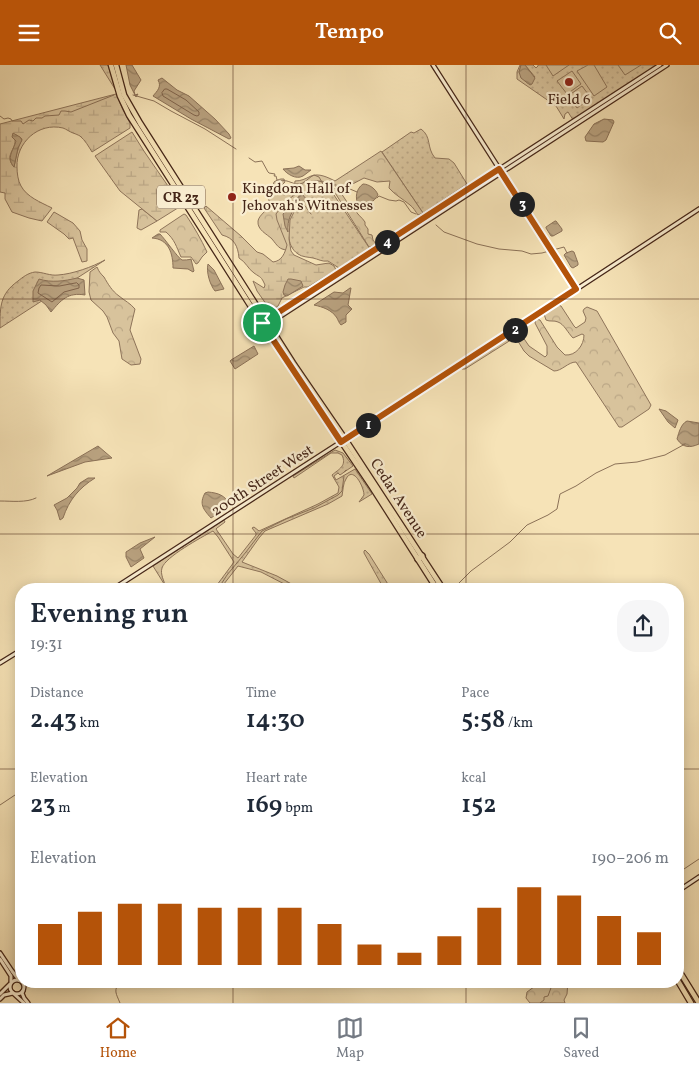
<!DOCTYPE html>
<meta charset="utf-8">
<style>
body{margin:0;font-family:Vollkorn,serif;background:#f6f6f7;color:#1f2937;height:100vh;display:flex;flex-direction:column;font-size:19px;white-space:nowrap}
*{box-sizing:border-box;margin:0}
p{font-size:16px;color:#747a83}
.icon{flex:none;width:28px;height:28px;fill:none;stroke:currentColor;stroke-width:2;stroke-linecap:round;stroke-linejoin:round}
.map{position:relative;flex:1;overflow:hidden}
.sheet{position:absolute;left:15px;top:518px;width:669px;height:405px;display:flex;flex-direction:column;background:#fff;border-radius:20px;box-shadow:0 2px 12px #0003}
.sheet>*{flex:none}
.pin{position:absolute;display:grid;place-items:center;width:42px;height:42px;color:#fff;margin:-21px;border:2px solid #fff;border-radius:50%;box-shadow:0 1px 5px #0007}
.km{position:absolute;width:25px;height:25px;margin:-12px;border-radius:50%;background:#222;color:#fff;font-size:14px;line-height:25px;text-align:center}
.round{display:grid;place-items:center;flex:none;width:52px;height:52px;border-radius:20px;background:#f6f6f7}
.headline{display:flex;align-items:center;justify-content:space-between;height:85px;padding:0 15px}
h1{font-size:28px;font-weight:600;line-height:38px}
.stats{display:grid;grid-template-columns:repeat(3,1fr);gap:8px;height:85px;padding:5px 15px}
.stats div{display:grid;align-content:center}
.stats b{font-size:25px;font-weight:600}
.stats small{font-size:14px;font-weight:400}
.stats p{font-size:14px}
.chart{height:140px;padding:10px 15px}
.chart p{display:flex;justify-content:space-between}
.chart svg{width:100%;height:90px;margin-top:5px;stroke:#b45309;stroke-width:6}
header{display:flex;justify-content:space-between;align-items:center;height:65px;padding:0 15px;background:#b45309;color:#fff;font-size:22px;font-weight:600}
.tabs{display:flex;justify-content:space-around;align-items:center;height:70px;border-top:1px solid #e0e1e3;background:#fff;font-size:14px;color:#747a83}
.tabs a{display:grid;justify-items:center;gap:2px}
.tabs .active{color:#b45309}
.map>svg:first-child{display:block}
.green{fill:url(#green-dots);stroke:#8e745a}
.forest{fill:url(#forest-crowns);stroke:#8e745a}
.wetland{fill:url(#wetland-marsh);stroke:#8e745a;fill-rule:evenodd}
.pitch{fill:#d8c39c;stroke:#8e745a}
.water{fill:url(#water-waves);stroke:#8b7157}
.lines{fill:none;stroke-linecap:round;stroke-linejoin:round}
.shore{stroke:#80644c;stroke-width:1}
.stream{stroke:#8b7157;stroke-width:1}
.secondary-casing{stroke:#452618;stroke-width:5.5}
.primary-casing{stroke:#452618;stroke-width:7}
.highway-casing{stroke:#452618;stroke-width:8}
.secondary{stroke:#f9edd0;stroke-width:3}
.primary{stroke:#f6e3b7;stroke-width:4.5}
.highway{stroke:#f6e3b7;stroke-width:5}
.route-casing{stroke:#fff;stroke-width:10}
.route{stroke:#b45309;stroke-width:6}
.grid{fill:none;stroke:#452618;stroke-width:1;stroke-opacity:0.55}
.poi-dot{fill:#8f2418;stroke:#f9edd0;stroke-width:2}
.labels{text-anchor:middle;stroke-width:4.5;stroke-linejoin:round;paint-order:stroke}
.shield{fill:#f9edd0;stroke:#7b624f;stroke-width:1}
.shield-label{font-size:14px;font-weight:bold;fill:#452618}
.poi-label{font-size:15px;fill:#452618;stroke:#f9edd0}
.street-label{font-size:15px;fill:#452618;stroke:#f9edd0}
</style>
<header><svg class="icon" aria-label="menu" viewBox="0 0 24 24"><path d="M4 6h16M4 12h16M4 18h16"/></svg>Tempo<svg class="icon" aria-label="search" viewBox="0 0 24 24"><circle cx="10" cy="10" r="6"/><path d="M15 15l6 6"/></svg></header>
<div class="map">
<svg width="699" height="938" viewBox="0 0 699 938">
<defs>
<pattern id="green-dots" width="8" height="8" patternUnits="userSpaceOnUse" patternTransform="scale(1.25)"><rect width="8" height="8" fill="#d8c39c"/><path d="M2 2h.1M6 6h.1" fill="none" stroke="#bba786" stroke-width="1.8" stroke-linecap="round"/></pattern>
<pattern id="forest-crowns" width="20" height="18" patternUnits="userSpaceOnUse" patternTransform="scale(1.25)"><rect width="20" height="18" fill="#d8c39c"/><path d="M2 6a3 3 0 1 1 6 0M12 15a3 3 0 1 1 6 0" fill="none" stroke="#bba786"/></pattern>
<pattern id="wetland-marsh" width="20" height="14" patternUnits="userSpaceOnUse" patternTransform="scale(1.25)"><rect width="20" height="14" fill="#d8c39c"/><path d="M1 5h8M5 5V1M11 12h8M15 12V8" fill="none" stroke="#bba786"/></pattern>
<pattern id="water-waves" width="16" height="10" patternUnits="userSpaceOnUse" patternTransform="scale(1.25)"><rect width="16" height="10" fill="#baa381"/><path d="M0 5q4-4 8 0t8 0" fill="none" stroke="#998569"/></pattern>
</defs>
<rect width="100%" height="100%" fill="#f6e3b7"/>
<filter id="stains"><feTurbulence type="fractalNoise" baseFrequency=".004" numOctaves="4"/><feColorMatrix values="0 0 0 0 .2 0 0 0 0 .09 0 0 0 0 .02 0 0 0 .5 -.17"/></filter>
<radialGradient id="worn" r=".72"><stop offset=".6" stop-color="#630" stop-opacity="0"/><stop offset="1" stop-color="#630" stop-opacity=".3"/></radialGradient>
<g class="green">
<polygon points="100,0 108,0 115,24"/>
<polygon points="520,0 521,0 519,7 535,12 525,0 533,0 536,3 538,1 538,0 663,0 575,58 568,47 565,49 564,54 556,41 517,14 517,7"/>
<path d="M421 64C432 72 426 82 435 93L449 94 454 98 467 119 423 148 382 87 411 67 414 68Z"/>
<path d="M310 116H319L329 119 332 127 370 184 339 203 328 196C322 197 318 194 313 193 308 192 302 192 298 189 285 180 289 163 290 149 291 141 290 134 295 127H303L307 130 309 129 316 123 314 120 308 118Z"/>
<path d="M105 195 0 263C0 241 0 229 18 216 23 212 28 208 35 207 43 207 50 211 58 210 73 209 92 202 105 195Z"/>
<path d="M335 385 343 388 353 401 340 410 338 408 334 411 336 415 355 404 372 429 359 437 364 430C364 422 353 400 346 414 343 418 343 426 342 431L328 439 265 466 259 473 242 497 277 511 297 522V523L294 524 261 507 238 501 220 524H214L234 497 218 472 213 466C202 472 165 492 162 503 160 509 164 516 166 522L153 501 224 455 225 457 217 463 216 464 233 489 238 493 256 470V468L252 463 254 462 259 466 318 439 338 428 339 422 332 410C339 404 347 401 342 390L338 388H331L294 413 293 411Z"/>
<polygon points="365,485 369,489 391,524 384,524 364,488 364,486"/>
</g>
<g class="forest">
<path d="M381 86 423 148 418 150C416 147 413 142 410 140 403 134 395 130 389 123L390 116 377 117 364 113 345 123C334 120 319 112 307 118L312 119 315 123 310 128 297 129 294 126 295 116C301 116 305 114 311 111 319 108 327 112 335 116Z"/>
<path d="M281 114H284L285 117 282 120 281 128 284 130 290 127 293 130 291 135 287 140 289 180 288 185C279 185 277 180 272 174 267 169 257 165 258 156 259 150 267 146 269 140 270 135 268 136 269 132 269 130 274 118 274 117 275 116 280 114 281 114Z"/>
<path d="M332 123 339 125 351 143 355 144C357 150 362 152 365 157V160L368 164V169L372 170 373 175 376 179 373 181 369 182Z"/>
<polygon points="142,144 157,156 141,165 137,163 139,145"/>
<path d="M184 149 186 150C194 162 201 174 207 187L202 192 198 198 196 199 191 192H181C176 181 175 175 166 167H160V165Z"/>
<path d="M97 202C99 207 101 209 104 212 108 219 112 226 119 231 125 236 130 238 135 244L130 265 141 294 140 299 131 300 122 294 119 276 113 268 107 252 103 246 91 235 89 227 90 207Z"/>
<path d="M558 240 561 241 574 261 576 263 585 257 586 253 583 246 584 244 587 242 597 246 651 340 649 344 622 362H619L576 297C568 297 562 306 554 306L529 291 524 286 516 273H514L465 304H462L464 301 518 265 529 281 545 292 547 290V281L535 258 536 254 540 255 557 282 565 290C576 291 584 280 584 270L582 269 573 273C568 268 564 259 558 257 554 255 550 257 546 255L544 249Z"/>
<polygon points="542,916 568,916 567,929 564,935 565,938 530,938 526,933 527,927"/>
</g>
<g class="wetland">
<path d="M116 29 123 45 130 58V63L92 87C89 82 85 75 80 71 78 70 76 69 73 68 70 67 66 64 63 63 38 57 16 78 17 102 17 108 18 116 21 121 27 132 40 137 52 143L42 156 29 153 12 147 5 134V128L0 127V59ZM16 70 22 74 18 83 14 102C5 91 13 88 15 78 15 76 15 73 16 70Z"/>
<path d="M132 67C147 93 166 116 181 141L157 156 120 126 95 91Z"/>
<path d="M296 129 302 131 300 139 294 147 290 155 289 174 291 186 294 190 316 200 329 198 334 201 336 205 308 222H304L282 233 278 241 271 246 257 226 253 216 264 223 265 220C261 211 261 213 254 208 248 204 246 197 239 193 238 181 234 173 222 170L204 143 206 141 241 171 257 187 263 189 273 197C282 196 285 188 287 180L277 155 276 149 286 136Z"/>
<polygon points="54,147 73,158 80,166 82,175 87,184 87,196 82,197 73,173 69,174 64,169 47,157"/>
</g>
<g class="pitch">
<polygon points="546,0 569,0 553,11"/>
<polygon points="588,0 594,0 607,22 594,31 577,6"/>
<polygon points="618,0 641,0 625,10"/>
<polygon points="572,6 581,19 567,29 557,16"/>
<polygon points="582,21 591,33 577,43 568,31"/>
</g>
<g class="water">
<polygon points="126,0 132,0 141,15 134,26 135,30 138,29 136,32 130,20"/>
<polygon points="521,0 525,0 535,13 532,19 530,20 521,13 519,7"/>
<path d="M162 13 177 25 189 31 215 54 229 69 231 73 229 74 191 54 153 31C157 26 162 22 158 15Z"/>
<polygon points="604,54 613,55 614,57 606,75 603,77 586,76 585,72 594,59"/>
<path d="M13 68 20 72 22 75 18 83 14 102C6 93 13 86 16 76L12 72Z"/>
<path d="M299 101 305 105H311C308 107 306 109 303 111 296 115 287 109 283 104L294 103Z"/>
<path d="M363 119C369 119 376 124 378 130 374 137 366 142 358 140 355 132 356 124 363 119Z"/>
<path d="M302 129 307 135 302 139 299 134 300 138C291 146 287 155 288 167L285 161 283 149 290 142 288 140Z"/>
<polygon points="555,156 556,156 562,164 562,166 553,171 551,171 546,163 546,162"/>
<path d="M158 169H160C165 174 178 193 182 195 184 195 189 195 191 194L194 206 193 207 188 204 173 203C173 189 169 174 152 173Z"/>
<polygon points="572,186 574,187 578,198 578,200 573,203 571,202 564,190 566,188"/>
<path d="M208 199 214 205 224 224 215 226C210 220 206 207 208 199Z"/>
<path d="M77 213 84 215 85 230C68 227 61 235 51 247L46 240 40 235 33 237V226L39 214C51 218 65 216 77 213Z"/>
<polygon points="288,214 291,214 301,216 303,221 287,231 284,230 283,227 285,220"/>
<path d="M350 223H351L348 240 352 244 346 250V257L341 260C339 258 338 255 337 253 332 245 323 242 314 240L334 227 343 228Z"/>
<polygon points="254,281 258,289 235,304 230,296 231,295"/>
<polygon points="659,344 666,346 678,355 675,363 668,357"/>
<path d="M687 356 699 358V379C690 383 683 383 677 374 679 367 681 359 687 356Z"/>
<polygon points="98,381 112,393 85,397 47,411"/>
<path d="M88 413H95C79 423 69 435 63 453L60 455 57 445 54 440 67 433 77 423 80 418Z"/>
<path d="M208 427C218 428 225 430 230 440L211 453C203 444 199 439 205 428Z"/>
<polygon points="155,472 140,484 144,493 131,502 126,492 126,487 140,478"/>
</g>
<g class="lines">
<g class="shore">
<polygon points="165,24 167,24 186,35 199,47 199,50 197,51 194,50 163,31 162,28"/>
<polygon points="77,218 79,220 79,223 64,227 52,237 38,228 39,223 41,220 59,221"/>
</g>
<g class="stream">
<polyline points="133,30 154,36 171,46 205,64 236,84"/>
<polyline points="0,51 4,54 8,53 11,54 12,56 21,56 23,59 29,55 33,56 36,53 42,53 45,51 59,50 61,46 65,46 71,47 114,30"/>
<path d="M249 93 255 97 262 96 268 107 269 108 275 109 274 111H276L277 115 279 116C288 113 294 122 303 118 306 116 310 112 314 110L319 112 323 119H331L344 125 350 124 357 127"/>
<polyline points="377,133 379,131 389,135 396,136 399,135 404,137 411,147 416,149"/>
<polyline points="300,138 305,141 311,149"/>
<polyline points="436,160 444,167 477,179 499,184 522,186 531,189 542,188 564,182 567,188"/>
<polyline points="344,407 346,405"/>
<path d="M0 436C12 436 26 438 36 433"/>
<polyline points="458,519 471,506 510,477 527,460 548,450 557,444 560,429 576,421 596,408 615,399 637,397 665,390 685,379"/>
<polyline points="218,524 227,510 246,487 262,466 286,454 314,443 338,430 342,426 344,411"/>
<polyline points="0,740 21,726"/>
<polyline points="678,808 699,794"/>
<path d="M120 916C113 926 116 928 120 938"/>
<polyline points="540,938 544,935 544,932 548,931 552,920 556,916"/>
</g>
<g class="secondary-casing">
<g id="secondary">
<polyline points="433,0 576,224"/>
<polyline points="262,258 660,0"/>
<polyline points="267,260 667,0"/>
<polyline points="113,524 505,271 699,144"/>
<polyline points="0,598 21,585"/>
<polyline points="678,826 699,812"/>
<polyline points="0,888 12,906 19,915"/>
<polyline points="0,894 11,911 11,917"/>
<circle cx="17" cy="922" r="7"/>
<polyline points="23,926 22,928 24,933 28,938"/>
<polyline points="0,929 10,919"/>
<polyline points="14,929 24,938"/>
<polyline points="0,934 4,930 13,928"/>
</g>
</g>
<g class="primary-casing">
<g id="primary">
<polyline points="111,0 120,31 129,50 264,262 372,422 437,524"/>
<polyline points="116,0 124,30 140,58 293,298 345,374 443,524"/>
<polyline points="678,904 699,938"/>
<polyline points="678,916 691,938"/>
</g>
</g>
<g class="highway-casing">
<polyline id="highway" points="418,494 422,491"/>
</g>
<use href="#secondary" class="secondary"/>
<use href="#primary" class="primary"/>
<use href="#highway" class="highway"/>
</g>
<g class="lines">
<g class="route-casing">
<polygon id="route" points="499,104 576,224 341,377 262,258"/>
</g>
<use href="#route" class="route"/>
</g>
<path class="grid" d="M233 0V524M466 0V524M0 234H699M0 469H699M0 704H21M678 704H699M233 916V938M466 916V938"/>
<g class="poi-dot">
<circle cx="569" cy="17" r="5"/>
<circle cx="232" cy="132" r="5"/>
</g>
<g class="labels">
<rect class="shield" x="157" y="120.5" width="48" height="23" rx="4"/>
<g class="shield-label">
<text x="181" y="137">CR 23</text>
</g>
<g class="poi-label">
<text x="569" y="39">Field 6</text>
<text x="242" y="128" text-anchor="start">Kingdom Hall of<tspan x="242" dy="17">Jehovah's Witnesses</tspan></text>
</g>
<g class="street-label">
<text transform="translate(262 415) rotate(-33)" y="5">200th Street West</text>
<text transform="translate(399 433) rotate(57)" y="5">Cedar Avenue</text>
</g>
</g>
<rect width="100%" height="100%" filter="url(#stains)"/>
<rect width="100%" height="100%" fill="url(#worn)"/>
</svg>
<div class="pin" style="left:262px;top:258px;background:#1e9e55"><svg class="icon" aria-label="arrive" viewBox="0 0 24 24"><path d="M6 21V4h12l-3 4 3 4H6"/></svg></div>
<b class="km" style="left:368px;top:360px">1</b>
<b class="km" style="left:515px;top:265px">2</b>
<b class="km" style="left:522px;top:139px">3</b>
<b class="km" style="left:387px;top:177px">4</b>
<section class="sheet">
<div class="headline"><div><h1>Evening run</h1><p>19:31</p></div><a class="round"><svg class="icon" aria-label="share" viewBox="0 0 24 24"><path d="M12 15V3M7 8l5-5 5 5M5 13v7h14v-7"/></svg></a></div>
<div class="stats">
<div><p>Distance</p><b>2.43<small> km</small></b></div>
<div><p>Time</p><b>14:30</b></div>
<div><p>Pace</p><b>5:58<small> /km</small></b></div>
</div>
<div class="stats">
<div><p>Elevation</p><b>23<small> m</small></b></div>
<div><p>Heart rate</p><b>169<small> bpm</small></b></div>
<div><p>kcal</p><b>152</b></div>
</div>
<div class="chart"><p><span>Elevation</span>190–206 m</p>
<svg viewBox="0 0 160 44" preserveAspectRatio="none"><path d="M5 44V24M15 44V18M25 44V14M35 44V14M45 44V16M55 44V16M65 44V16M75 44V24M85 44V34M95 44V38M105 44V30M115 44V16M125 44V6M135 44V10M145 44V20M155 44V28"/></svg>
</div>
</section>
</div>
<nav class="tabs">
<a class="active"><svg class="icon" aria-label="home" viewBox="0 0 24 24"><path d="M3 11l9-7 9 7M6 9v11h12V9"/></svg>Home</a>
<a><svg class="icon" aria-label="map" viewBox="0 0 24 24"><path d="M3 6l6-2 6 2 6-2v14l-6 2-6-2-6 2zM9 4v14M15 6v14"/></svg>Map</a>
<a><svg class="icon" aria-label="saved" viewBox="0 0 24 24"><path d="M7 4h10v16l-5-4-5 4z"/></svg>Saved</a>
</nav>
